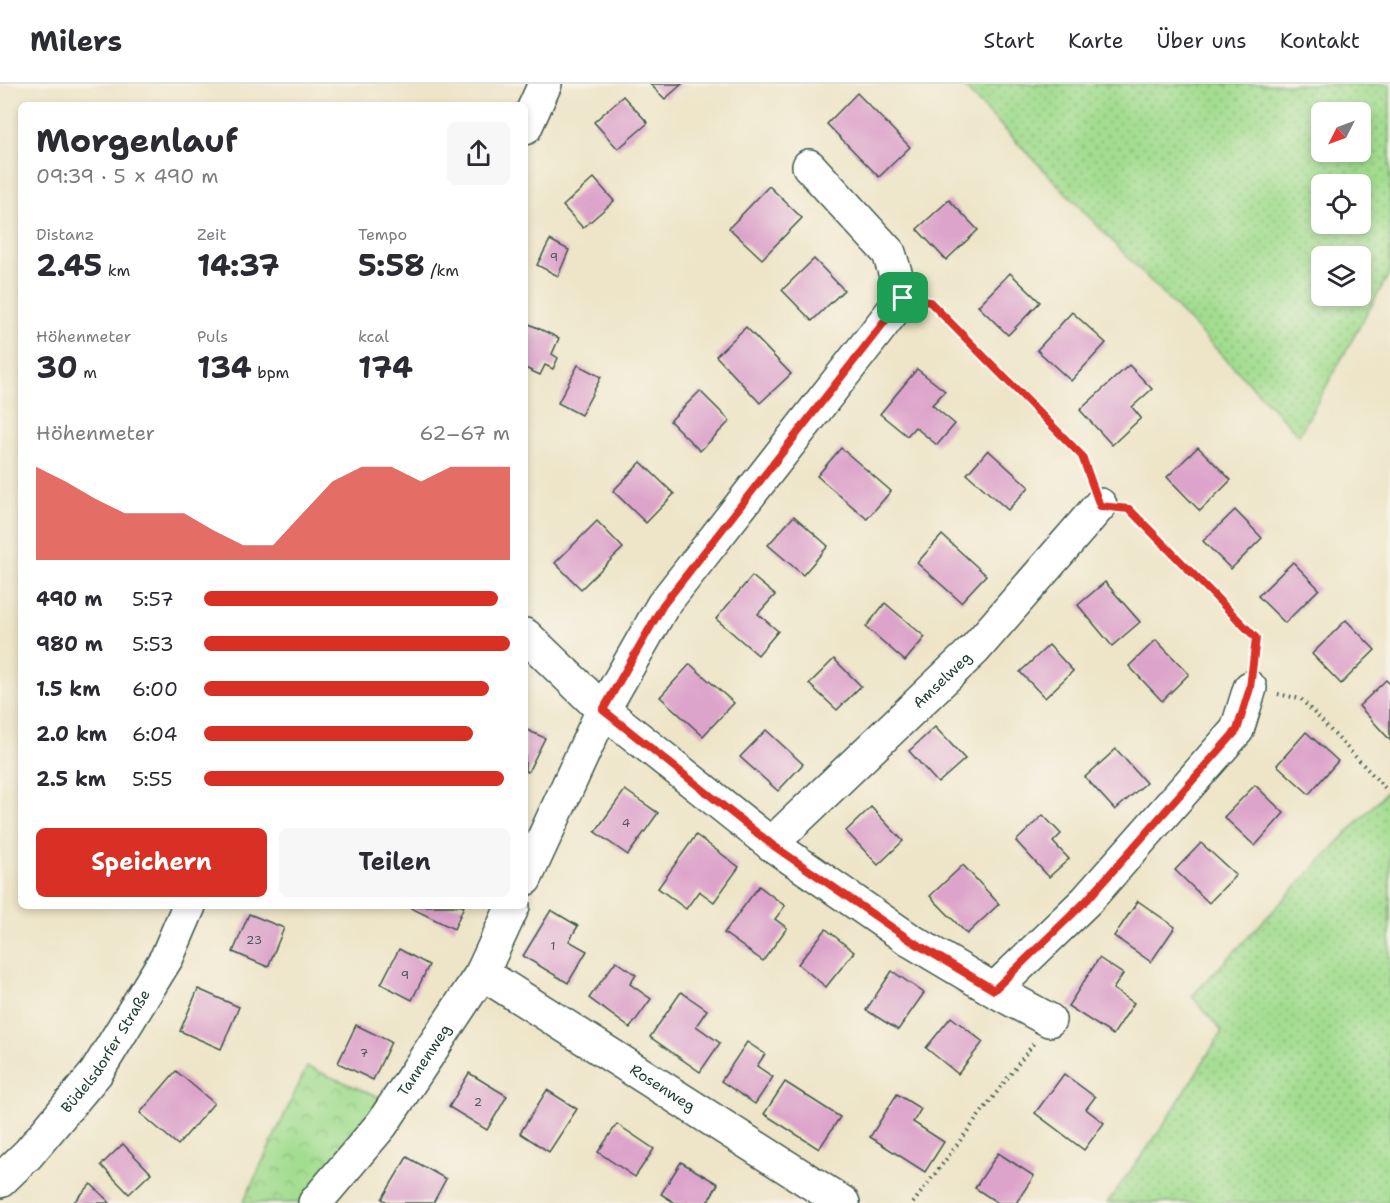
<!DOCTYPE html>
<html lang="de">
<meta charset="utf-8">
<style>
body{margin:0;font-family:"Shantell Sans",sans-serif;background:#f7f7f7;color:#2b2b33;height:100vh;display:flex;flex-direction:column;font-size:22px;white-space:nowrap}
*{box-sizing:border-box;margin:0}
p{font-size:20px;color:#7c7c81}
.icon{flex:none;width:33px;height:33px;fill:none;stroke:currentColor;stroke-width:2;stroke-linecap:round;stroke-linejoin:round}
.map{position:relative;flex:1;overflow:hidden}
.sheet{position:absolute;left:18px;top:18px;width:510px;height:807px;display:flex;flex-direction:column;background:#fff;border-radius:9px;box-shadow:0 3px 9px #0003}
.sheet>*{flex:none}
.needle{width:39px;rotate:228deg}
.fabs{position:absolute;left:1311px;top:18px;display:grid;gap:12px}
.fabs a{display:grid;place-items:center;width:60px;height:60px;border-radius:9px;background:#fff;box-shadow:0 3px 9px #0003;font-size:30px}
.pin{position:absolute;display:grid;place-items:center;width:51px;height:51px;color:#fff;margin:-26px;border-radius:12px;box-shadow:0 3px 9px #0006}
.round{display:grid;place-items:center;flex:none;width:63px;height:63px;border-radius:9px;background:#f7f7f7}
.headline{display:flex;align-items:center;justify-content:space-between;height:102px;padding:0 18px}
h1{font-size:33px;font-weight:700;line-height:45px}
.metrics{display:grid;grid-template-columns:repeat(3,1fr);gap:9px;height:102px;padding:6px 18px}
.metrics div{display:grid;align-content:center}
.metrics b{font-size:30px;font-weight:700}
.metrics small{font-size:16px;font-weight:400}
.metrics p{font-size:16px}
.chart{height:168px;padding:12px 18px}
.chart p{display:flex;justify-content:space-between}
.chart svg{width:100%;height:108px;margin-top:6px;fill:#d93025;opacity:.7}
.cta{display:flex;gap:12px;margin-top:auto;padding:12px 18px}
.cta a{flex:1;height:69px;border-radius:9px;background:#d93025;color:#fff;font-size:24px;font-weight:700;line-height:69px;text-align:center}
.cta a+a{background:#f7f7f7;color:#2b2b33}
ul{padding:0 18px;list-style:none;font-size:20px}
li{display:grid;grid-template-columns:96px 72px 1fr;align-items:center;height:45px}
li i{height:15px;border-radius:8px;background:#d93025}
header{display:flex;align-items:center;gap:36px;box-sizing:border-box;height:84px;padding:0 30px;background:#fff;border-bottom:2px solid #e1e1e2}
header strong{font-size:28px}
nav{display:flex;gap:33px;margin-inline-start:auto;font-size:21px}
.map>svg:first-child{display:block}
.grass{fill:url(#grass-dots);stroke:#618d62;stroke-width:1.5;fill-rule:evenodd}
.park{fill:url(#park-crowns);stroke:#618d62;stroke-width:1.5}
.building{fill:#dda4cb}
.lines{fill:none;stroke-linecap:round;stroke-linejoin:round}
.minor-casing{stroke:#3e564a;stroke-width:36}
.path{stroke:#3e564a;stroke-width:4;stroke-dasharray:1.5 4.5;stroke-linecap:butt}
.minor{stroke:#fff;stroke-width:33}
.route-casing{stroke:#fff;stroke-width:12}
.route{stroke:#d93025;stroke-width:8}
.labels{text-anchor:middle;stroke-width:6;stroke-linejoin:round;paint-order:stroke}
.number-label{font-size:12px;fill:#4e575a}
.street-label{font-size:15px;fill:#1f3d34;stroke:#f7f3e8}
</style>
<header>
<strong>Milers</strong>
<nav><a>Start</a><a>Karte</a><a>Über uns</a><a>Kontakt</a></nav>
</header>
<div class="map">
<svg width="1390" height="1119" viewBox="0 0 1390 1119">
<defs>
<pattern id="grass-dots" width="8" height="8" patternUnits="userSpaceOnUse" patternTransform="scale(1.5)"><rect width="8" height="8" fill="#a3dd90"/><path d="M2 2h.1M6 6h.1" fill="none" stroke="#84b476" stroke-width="1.8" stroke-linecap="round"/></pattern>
<pattern id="park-crowns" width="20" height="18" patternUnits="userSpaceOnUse" patternTransform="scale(1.5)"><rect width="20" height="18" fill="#a3dd90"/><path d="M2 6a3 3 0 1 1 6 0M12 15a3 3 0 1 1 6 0" fill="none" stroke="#84b476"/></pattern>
</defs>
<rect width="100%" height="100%" fill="#f7f3e8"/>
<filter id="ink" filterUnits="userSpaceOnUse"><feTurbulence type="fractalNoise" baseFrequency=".0167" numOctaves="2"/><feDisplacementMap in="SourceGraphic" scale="12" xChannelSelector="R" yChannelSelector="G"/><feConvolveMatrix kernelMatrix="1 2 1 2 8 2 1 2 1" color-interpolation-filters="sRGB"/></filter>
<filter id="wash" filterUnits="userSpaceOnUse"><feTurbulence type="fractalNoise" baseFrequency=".008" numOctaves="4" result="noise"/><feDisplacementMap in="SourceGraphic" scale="24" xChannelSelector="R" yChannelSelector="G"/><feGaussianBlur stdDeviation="1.35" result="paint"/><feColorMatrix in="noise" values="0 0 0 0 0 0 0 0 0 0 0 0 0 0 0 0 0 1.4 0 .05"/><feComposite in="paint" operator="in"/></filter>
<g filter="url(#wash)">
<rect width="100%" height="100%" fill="#eee5c8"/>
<g class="grass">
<path d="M961 0H1390V188L1299 351ZM1360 28V68H1322V28ZM1360 100V140H1322V100ZM1322 172H1360V212H1322Z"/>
<polygon points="1390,704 1390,1119 1107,1119 1159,1048 1222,948 1192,912"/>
</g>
<polygon class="park" points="307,983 382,1014 342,1070 299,1119 243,1119"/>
<g id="blocks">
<g class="building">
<polygon points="650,0 682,0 665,15"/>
<polygon points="857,9 910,63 879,93 827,40"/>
<polygon points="623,12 648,39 618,65 594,38"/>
<polygon points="594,94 614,117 583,144 563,122"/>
<polygon points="769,102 802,134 762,175 729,144"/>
<polygon points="949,116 978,146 946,176 917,145"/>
<polygon points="550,156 569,166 558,192 537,181"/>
<polygon points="814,175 844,206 812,237 782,206"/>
<polygon points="1010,189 1040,218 1008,251 978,222"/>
<polygon points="1072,228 1106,259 1071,297 1037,266"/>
<polygon points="525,238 559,254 552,270 558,274 553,285 545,281 540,291 525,284"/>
<polygon points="746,243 791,290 760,319 716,272"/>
<polygon points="578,281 601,293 581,331 558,319"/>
<polygon points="1129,281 1152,305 1132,323 1141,334 1112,361 1080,326"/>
<polygon points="917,285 945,307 932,321 955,340 937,361 915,343 907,352 880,330"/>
<polygon points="700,307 730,337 700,367 670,337"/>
<polygon points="1198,363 1231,396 1200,427 1167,393"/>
<polygon points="841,364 891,407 867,435 817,392"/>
<polygon points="988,366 1029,403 1008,426 967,390"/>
<polygon points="641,378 674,410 646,439 613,407"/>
<polygon points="1235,426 1262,454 1231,485 1203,457"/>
<polygon points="794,432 828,462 803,491 768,461"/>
<polygon points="597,437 623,464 581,505 555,479"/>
<polygon points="942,451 986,491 961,518 917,479"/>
<polygon points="1293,478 1319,505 1285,539 1258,512"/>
<polygon points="752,492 775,511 758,530 778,547 758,571 716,535"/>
<polygon points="1105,498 1140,538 1112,562 1078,521"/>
<polygon points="885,519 925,553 905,577 866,543"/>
<polygon points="1346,536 1375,566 1341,600 1312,570"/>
<polygon points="1156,556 1189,590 1162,617 1129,582"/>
<polygon points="1049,561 1073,587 1045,614 1020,588"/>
<polygon points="834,575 861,602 837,626 809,600"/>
<polygon points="690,580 734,619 703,652 660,613"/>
<polygon points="1386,596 1390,600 1390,656 1359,622"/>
<polygon points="935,643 965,675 938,699 909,667"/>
<polygon points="525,645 545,654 528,688 525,687"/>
<polygon points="766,646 803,680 778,707 740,673"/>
<polygon points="1306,648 1338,677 1309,710 1277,681"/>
<polygon points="1116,665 1146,699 1115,726 1085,693"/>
<polygon points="1255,701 1284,729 1255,762 1224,733"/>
<polygon points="625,706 658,729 628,771 595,748"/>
<polygon points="871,723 903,757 878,781 846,747"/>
<polygon points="1043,731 1061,750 1053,758 1069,775 1049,793 1016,757"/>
<polygon points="696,751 739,783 714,818 699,807 686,825 658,804"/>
<polygon points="1201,759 1236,791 1209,819 1175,786"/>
<polygon points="963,781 999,820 967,850 930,812"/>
<polygon points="759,802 785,822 775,835 787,844 763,877 724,849"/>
<polygon points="1138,817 1175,843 1151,878 1114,852"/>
<polygon points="412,822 464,822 454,845 411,824"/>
<polygon points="551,826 578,842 569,857 587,867 568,899 523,872"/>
<polygon points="249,830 284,844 268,883 233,868"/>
<polygon points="826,845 854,868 826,903 798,880"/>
<polygon points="399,865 429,881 412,916 381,900"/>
<polygon points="1099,874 1123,890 1113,905 1134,919 1113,951 1068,922"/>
<polygon points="616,877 636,891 630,900 651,915 630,944 589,914"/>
<polygon points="892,887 924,909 898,946 866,926"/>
<polygon points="198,905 239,923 221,965 180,947"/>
<polygon points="681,908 707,926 696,942 720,959 700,988 650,953"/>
<polygon points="951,933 983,958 958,990 926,964"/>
<polygon points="356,941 391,958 373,996 338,979"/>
<polygon points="747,958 765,970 757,982 773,993 755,1020 721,997"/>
<polygon points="176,987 214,1019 178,1061 140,1029"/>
<polygon points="469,989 507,1012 487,1046 449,1023"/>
<polygon points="1064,990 1095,1013 1086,1025 1104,1039 1084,1066 1035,1029"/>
<polygon points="785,998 840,1033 819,1065 764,1030"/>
<polygon points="547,1006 577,1025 549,1068 520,1049"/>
<polygon points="897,1010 921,1025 913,1038 944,1058 925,1088 870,1053"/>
<polygon points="617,1040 654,1065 635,1093 598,1068"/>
<polygon points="123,1060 151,1089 129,1110 101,1081"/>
<polygon points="998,1069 1034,1092 1016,1119 998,1119 975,1104"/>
<polygon points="407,1073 446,1095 433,1119 389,1119 382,1115"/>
<polygon points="681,1078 718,1100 707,1119 675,1119 661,1110"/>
<polygon points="91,1100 110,1119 73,1119"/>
</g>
</g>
</g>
<g filter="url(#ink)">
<use href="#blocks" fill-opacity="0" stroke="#3e564a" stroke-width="1.5"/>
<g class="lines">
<g class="minor-casing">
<g id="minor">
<polyline points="525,44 545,0"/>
<polyline points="525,551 603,626 771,760 910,856 994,906 1049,936"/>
<path id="s1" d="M771 760 975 565 1100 421"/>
<polyline points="525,795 603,626 663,521 903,214 889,169 809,82"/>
<path id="s2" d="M482 889 843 1119"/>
<polyline points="994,906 1087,816 1237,646 1250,604"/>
<path id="s3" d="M0 1097 28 1070 96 989 167 873 189 822"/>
<path id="s4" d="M315 1119 382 1040 482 889 513 822"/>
</g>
</g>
<g class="path">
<polyline points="932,220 1082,372 1091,396"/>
<polyline points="1128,425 1256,554 1253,577"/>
<polyline points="1278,610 1301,615 1387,706"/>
<polyline points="913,1119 1034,959"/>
</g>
<use href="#minor" class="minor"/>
</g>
</g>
<g class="lines" filter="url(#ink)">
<g class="route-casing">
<polygon id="route" points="903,214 930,218 1082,372 1100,422 1129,425 1256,554 1250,604 1237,646 1087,816 994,906 910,856 771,760 603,626 663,521"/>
</g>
<use href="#route" class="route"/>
</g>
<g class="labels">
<g class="number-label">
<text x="554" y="177">9</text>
<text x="626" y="743">4</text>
<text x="254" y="860">23</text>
<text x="553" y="866">1</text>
<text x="405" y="895">9</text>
<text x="364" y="973">7</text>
<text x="478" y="1022">2</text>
</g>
<g class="street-label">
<text dy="5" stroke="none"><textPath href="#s1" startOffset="237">Amselweg</textPath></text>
<text dy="5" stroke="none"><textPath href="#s3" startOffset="168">Büdelsdorfer Straße</textPath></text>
<text dy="5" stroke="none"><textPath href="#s4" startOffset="180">Tannenweg</textPath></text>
<text dy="5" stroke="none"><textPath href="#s2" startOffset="214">Rosenweg</textPath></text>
</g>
</g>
</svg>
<div class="fabs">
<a><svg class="needle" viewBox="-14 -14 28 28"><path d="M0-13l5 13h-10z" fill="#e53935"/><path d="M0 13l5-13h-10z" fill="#7c7c81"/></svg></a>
<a><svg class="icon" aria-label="locate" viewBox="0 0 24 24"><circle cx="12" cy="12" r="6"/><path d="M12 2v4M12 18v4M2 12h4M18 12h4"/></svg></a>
<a><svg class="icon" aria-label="layers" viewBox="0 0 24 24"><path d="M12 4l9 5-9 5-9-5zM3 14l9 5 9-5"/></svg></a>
</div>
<div class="pin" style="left:903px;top:214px;background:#1e9e55"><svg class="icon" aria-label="arrive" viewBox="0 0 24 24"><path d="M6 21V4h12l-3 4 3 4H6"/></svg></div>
<section class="sheet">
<div class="headline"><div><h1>Morgenlauf</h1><p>09:39 · 5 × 490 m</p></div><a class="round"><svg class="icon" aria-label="share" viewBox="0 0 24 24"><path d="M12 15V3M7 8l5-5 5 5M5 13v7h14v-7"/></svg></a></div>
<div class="metrics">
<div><p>Distanz</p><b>2.45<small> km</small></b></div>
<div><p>Zeit</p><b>14:37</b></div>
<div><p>Tempo</p><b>5:58<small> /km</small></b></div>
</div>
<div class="metrics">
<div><p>Höhenmeter</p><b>30<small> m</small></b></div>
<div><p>Puls</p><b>134<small> bpm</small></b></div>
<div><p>kcal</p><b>174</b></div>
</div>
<div class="chart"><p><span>Höhenmeter</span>62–67 m</p>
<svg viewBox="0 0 160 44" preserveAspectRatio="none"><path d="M0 44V6L10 12L20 19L30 25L40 25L50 25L60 32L70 38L80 38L90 25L100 12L110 6L120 6L130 12L140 6L150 6L160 6V44z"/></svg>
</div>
<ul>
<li><b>490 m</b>5:57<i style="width:96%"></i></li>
<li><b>980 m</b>5:53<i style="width:100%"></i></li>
<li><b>1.5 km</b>6:00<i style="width:93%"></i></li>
<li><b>2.0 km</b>6:04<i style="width:88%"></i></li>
<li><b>2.5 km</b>5:55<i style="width:98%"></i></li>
</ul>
<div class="cta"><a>Speichern</a><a>Teilen</a></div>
</section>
</div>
